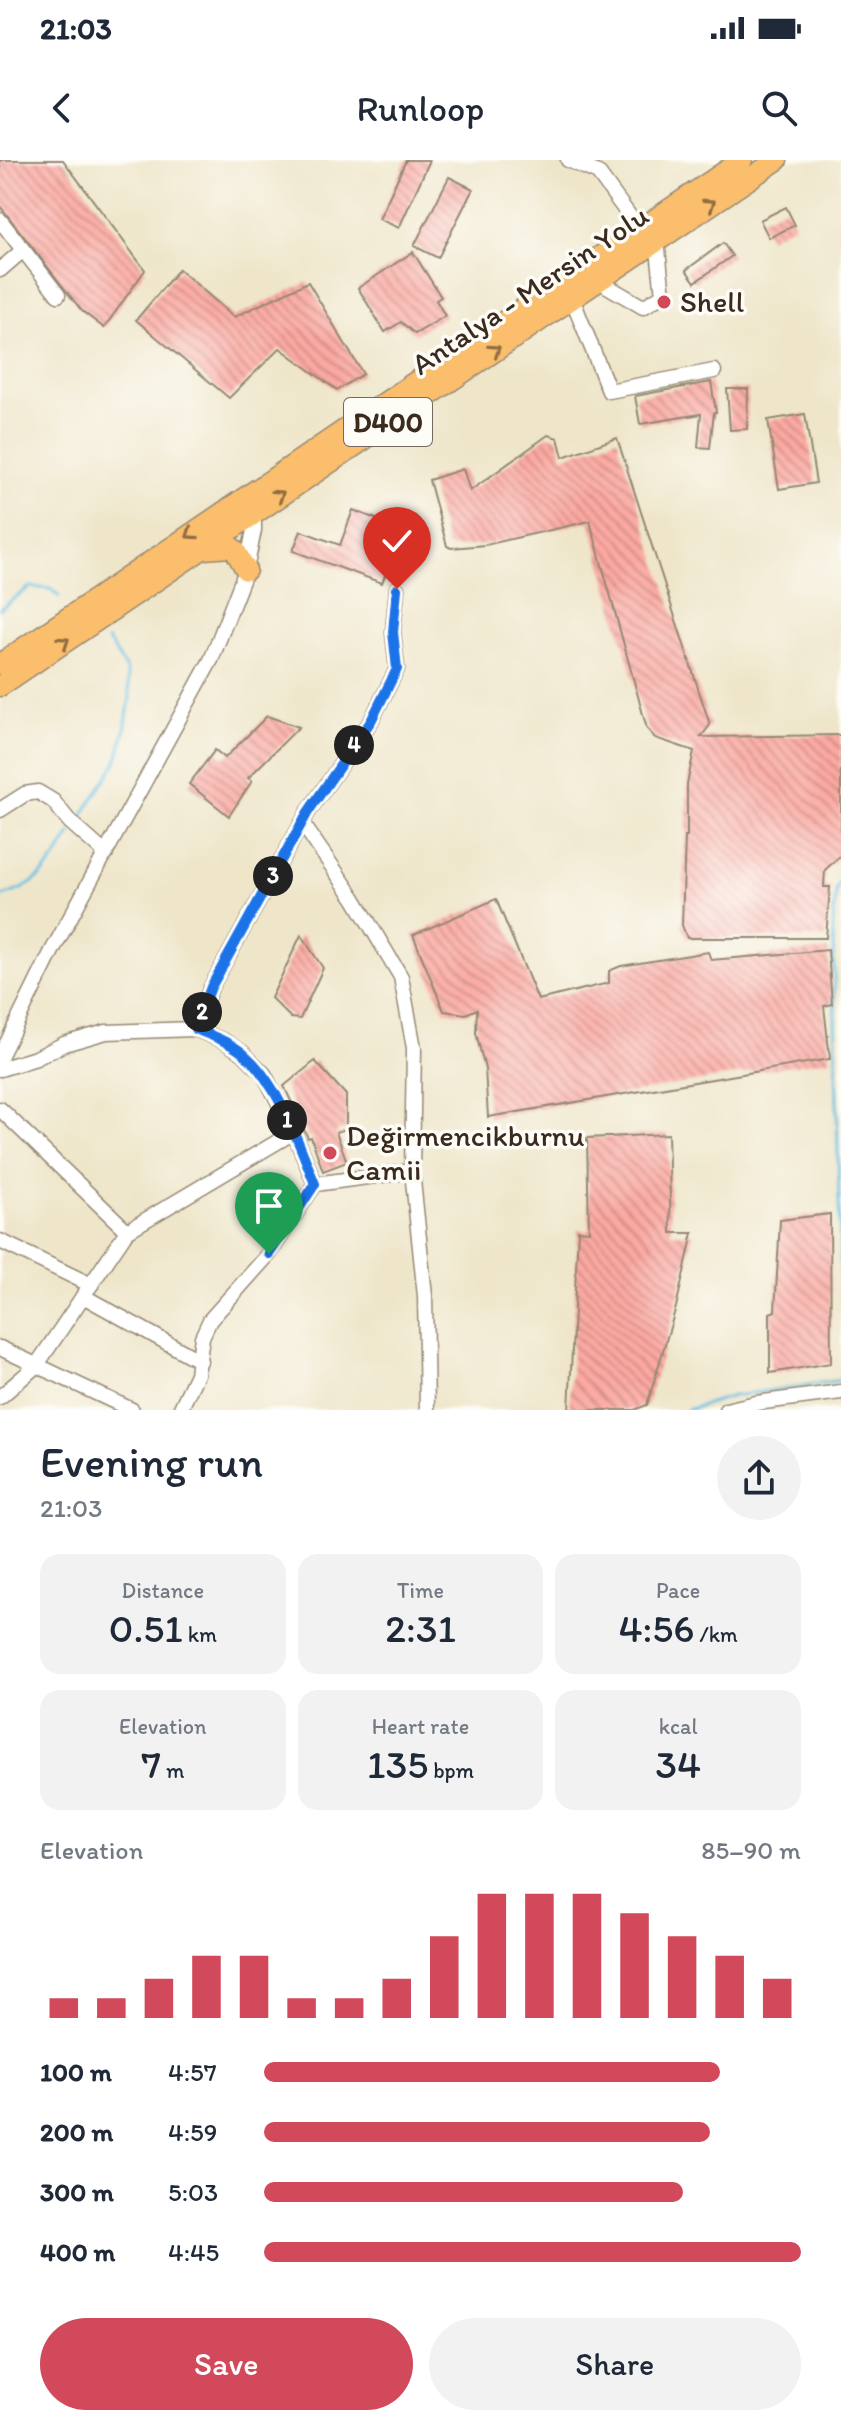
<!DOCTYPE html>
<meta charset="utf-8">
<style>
body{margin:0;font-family:Itim,sans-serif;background:#f2f2f3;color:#1f2937;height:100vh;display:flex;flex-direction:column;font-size:30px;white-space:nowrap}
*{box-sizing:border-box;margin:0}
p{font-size:26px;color:#747a83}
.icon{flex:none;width:44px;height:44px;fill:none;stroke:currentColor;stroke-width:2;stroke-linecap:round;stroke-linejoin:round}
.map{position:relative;height:1250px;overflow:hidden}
.drawer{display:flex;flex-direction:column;background:#fff;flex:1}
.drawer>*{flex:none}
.pin{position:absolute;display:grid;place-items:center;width:68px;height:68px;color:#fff;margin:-82px -34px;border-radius:50% 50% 50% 0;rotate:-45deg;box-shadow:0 0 8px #0007}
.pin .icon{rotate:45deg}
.km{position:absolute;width:40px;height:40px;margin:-20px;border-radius:50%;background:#222;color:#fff;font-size:22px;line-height:40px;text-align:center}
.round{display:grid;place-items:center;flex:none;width:84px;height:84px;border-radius:42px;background:#f2f2f3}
.summary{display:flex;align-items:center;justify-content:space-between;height:136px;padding:0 40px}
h1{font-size:44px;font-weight:600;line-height:60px}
.figures{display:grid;grid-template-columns:repeat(3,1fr);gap:12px;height:136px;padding:8px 40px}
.figures div{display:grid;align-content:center;border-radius:20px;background:#f2f2f3;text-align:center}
.figures b{font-size:40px;font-weight:600}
.figures small{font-size:22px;font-weight:400}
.figures p{font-size:22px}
.chart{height:224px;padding:16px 40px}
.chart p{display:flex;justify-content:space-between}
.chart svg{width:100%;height:144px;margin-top:8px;stroke:#d1495b;stroke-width:6}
.button{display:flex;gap:16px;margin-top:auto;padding:16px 40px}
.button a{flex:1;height:92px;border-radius:48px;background:#d1495b;color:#fff;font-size:32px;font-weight:600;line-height:92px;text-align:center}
.button a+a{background:#f2f2f3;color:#1f2937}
ul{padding:0 40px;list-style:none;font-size:26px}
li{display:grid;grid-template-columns:128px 96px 1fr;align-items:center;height:60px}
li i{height:20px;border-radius:10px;background:#d1495b}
.status{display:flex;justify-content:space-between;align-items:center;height:56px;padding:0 40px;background:#fff;direction:ltr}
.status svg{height:22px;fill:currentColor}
header{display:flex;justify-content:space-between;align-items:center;height:104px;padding:0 40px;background:#fff;font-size:36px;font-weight:600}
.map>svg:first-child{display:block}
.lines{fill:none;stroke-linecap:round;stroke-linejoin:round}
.stream{stroke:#62bee0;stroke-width:3}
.building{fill:url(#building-back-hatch)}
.minor-casing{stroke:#958874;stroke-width:17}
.highway-casing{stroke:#958874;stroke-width:23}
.minor{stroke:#fff;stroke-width:14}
.highway{stroke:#fabe6d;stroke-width:20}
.oneway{stroke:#916d42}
.route-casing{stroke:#fff;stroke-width:16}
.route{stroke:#1a73e8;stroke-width:10}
.poi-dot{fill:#d1495b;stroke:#fdfcf7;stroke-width:3}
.labels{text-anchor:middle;stroke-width:7;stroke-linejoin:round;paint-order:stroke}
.shield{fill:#fdfcf7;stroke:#75695f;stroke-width:2}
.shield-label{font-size:28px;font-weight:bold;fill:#3b2a1e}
.street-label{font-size:30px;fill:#3b2a1e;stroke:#fdfcf7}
.poi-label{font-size:30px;fill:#3b2a1e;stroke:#fdfcf7;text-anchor:start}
</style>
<div class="status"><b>21:03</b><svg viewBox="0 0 49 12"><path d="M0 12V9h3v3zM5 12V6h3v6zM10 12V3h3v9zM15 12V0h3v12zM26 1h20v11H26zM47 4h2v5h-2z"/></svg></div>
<header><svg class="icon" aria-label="back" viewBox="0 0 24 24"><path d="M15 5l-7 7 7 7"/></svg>Runloop<svg class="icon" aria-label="search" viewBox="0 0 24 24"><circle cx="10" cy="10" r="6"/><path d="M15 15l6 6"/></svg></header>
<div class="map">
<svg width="841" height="1250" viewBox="0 0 841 1250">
<defs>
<pattern id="building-back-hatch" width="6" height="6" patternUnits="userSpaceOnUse" patternTransform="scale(2)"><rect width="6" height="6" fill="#fba9a1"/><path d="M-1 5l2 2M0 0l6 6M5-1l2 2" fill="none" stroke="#cc8a83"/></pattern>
</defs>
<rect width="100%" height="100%" fill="#fdfcf7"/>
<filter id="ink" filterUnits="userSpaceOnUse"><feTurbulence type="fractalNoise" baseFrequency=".0125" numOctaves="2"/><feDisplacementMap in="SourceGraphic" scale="16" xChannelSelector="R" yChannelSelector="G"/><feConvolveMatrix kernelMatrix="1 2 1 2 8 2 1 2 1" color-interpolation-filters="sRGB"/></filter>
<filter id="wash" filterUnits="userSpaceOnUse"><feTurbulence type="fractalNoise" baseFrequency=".006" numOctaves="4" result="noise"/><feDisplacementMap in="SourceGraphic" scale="32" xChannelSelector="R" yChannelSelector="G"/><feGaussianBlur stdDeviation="1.8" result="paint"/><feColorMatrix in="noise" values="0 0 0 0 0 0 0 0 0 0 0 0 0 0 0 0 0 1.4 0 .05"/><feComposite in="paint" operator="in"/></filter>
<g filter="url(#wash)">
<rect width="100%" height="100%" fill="#efe6ca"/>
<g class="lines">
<g class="stream">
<polyline points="0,449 30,427 51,429 59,436"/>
<polyline points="78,662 116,603 125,570 130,537 127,511 108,480"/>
<polyline points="841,718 836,730 833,765 841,1131"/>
<path d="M0 737C42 725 50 707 72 672"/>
<polyline points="687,1250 733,1236 841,1220"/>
</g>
</g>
<g id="blocks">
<g class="building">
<polygon points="0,0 63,0 145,110 104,168 82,151 0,46"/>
<polygon points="406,0 430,0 399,68 379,59"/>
<polygon points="449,17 473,29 438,98 414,86"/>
<polygon points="786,47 795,65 769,78 760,60"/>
<polygon points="723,83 732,96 695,122 686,110"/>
<polygon points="413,92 441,137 436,140 445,156 415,174 401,162 385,172 358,128"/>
<polygon points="179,109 234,157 308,122 363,214 337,230 280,188 229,238 136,160"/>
<polygon points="711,222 716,252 714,252 710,288 698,287 701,254 640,264 635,236"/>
<polygon points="727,229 748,229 747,269 730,270"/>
<polygon points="805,254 816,323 779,329 768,260"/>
<polygon points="548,275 558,278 563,297 617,278 710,565 701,577 841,575 841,695 825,710 824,727 830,727 826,778 687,778 682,765 685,677 687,677 687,624 694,591 655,578 647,569 590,361 485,385 451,388 447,386 429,320 463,309 470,331"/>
<polygon points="353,350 391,365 389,405 382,423 293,391 301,371 340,385"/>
<polygon points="267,556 299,567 248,618 252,621 229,656 189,624 215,590 225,598"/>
<polygon points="496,739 538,840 609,823 609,811 621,806 708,792 711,800 828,790 832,844 824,846 830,899 488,957 485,909 476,873 477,849 466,854 444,851 413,775"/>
<polygon points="301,775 323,808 300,859 291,858 271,838"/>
<polygon points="315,901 346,935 346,969 336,972 347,1002 323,1011 311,977 308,978 284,926"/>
<polygon points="668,974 671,1073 693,1073 676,1147 647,1245 634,1250 569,1250 578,1070 589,1071 587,978"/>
<polygon points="830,1054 831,1203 770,1213 770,1153 775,1151 780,1060"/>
</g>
</g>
</g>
<g filter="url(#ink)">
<use href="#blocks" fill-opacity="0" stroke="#958874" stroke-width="2"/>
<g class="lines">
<g class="minor-casing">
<g id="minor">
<polyline points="568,0 598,13 639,69"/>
<polyline points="0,60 58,135"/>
<polyline points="0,110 22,91"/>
<polyline points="597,120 643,147 663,135 657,81"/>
<polyline points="572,138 609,231 714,211"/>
<polyline points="0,650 25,634 38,632 53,641 70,662 106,694"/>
<polyline points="302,663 354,738 401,817 414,888 412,1011 425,1136 427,1250"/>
<polyline points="195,869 211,827 308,652 371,561 397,509 393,472 397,429"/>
<polyline points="0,897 52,791 211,500 246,410 254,370 254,352"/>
<polyline points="0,909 36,898 64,884 106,872 195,869 224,881 243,893 264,914 294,972 315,1024"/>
<polyline points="0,949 127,1071"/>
<polyline points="0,1081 91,1125"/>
<polyline points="83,1136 200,1201"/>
<polyline points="0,1188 132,1250"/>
<polyline points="0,1237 36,1206 127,1071 294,972"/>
<polyline points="180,1250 197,1214 202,1177 210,1160 269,1094 315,1024 412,1011"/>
<polyline points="726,1250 756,1243 841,1232"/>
</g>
</g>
<g class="highway-casing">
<g id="highway">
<polyline points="204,389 231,387 235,390 246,410"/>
<polyline points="0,504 742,0"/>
<polyline points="0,526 777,0"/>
</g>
</g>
<use href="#minor" class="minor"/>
<use href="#highway" class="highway"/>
</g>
<defs><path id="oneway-chevron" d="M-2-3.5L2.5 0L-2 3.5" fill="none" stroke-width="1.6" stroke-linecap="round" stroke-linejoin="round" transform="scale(2)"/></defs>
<g class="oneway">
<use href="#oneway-chevron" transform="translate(710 44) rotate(-34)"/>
<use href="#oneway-chevron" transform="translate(495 190) rotate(-34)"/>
<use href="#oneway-chevron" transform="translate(279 335) rotate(-34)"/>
<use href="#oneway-chevron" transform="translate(191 374) rotate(146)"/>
<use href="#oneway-chevron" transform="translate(64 482) rotate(-34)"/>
</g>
</g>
<g class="lines" filter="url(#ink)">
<g class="route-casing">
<path id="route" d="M269 1094 315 1024C298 982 279 924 244 894 230 882 212 876 195 869L211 827 308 652 371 561 397 509 393 472 397 429"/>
</g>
<use href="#route" class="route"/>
</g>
<g class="poi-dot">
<circle cx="664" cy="142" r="8"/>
<circle cx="330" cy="993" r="8"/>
</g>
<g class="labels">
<rect class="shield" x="344" y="238" width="88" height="48" rx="6"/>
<g class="shield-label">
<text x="388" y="272">D400</text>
</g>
<g class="street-label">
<text transform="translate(530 130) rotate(-34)" y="10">Antalya - Mersin Yolu</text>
</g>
<g class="poi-label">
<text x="680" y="152">Shell</text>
<text x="346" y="986">Değirmencikburnu<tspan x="346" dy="34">Camii</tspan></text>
</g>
</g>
</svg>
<div class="pin" style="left:269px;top:1094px;background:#1e9e55"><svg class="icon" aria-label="arrive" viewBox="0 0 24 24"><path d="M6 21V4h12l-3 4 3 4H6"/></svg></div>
<div class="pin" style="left:397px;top:429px;background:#d93025"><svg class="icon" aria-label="check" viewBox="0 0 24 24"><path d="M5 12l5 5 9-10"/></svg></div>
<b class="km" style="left:287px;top:960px">1</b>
<b class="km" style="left:202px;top:852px">2</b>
<b class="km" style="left:273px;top:716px">3</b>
<b class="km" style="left:354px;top:585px">4</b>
</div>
<section class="drawer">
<div class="summary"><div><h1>Evening run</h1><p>21:03</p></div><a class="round"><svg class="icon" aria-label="share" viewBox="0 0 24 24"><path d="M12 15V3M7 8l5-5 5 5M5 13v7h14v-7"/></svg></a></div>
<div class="figures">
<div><p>Distance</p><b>0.51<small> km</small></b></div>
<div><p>Time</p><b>2:31</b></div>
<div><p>Pace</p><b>4:56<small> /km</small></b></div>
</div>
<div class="figures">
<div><p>Elevation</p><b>7<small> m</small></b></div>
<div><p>Heart rate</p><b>135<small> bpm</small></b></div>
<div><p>kcal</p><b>34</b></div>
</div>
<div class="chart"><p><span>Elevation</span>85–90 m</p>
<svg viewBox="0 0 160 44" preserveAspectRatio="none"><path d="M5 44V38M15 44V38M25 44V32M35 44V25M45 44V25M55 44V38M65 44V38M75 44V32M85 44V19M95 44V6M105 44V6M115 44V6M125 44V12M135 44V19M145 44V25M155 44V32"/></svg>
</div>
<ul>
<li><b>100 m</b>4:57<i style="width:85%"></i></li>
<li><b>200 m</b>4:59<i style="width:83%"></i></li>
<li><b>300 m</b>5:03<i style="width:78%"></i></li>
<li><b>400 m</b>4:45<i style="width:100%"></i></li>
</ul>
<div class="button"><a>Save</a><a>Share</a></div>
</section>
